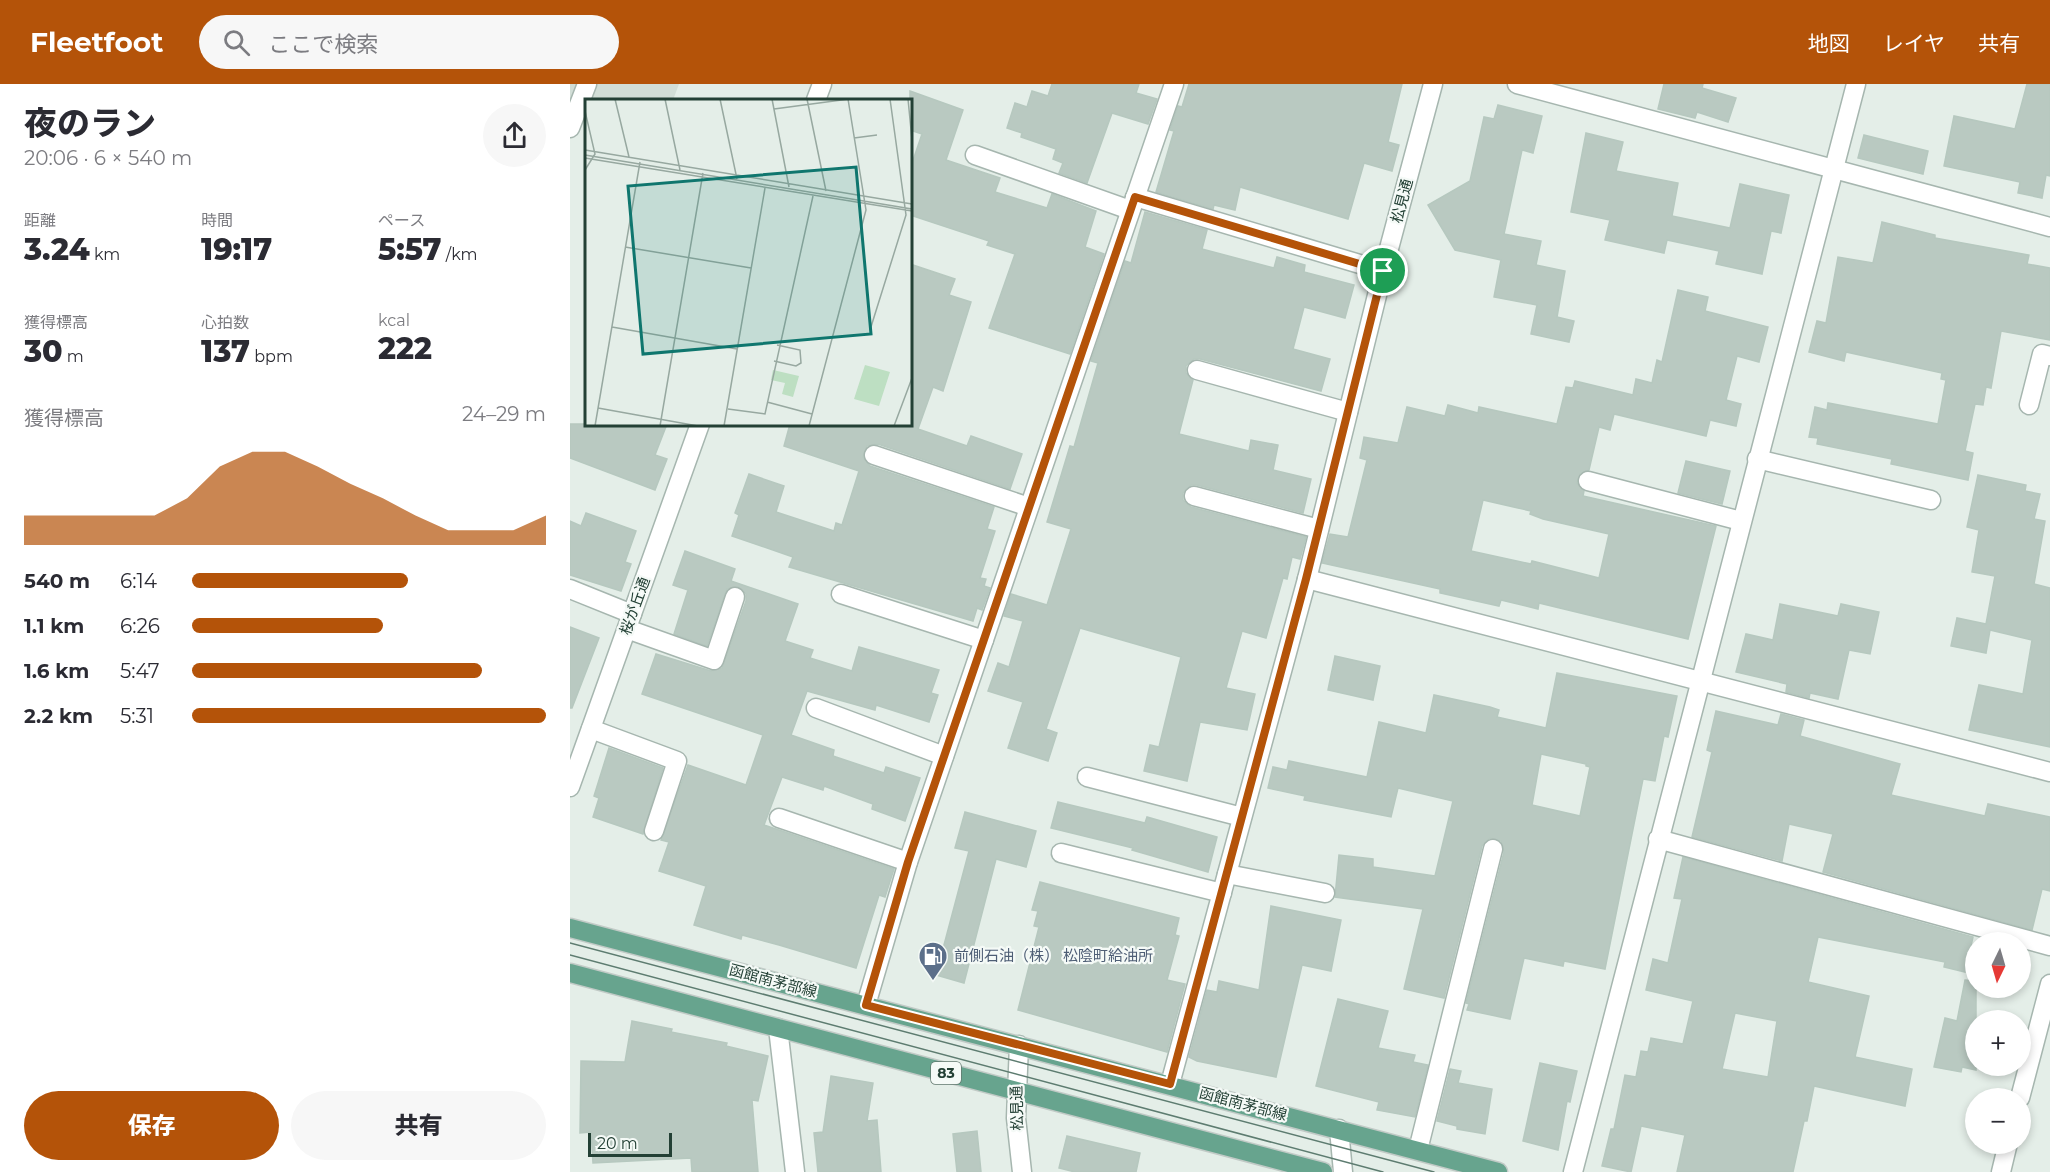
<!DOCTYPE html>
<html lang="ja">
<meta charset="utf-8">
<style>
body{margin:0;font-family:Montserrat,"Noto Sans JP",sans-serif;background:#f7f7f7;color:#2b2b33;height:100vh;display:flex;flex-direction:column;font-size:22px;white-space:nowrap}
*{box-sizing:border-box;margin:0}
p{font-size:20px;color:#7c7c81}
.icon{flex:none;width:33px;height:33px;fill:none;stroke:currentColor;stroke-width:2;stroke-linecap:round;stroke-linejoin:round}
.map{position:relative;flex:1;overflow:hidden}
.details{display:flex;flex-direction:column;background:#fff;width:570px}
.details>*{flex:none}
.needle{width:39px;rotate:185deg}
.fabs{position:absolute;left:1395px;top:848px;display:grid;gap:12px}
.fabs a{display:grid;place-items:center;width:66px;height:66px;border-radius:50%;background:#fff;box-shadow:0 3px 9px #0003;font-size:30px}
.scale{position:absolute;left:18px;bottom:15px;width:84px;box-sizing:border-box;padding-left:6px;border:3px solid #234035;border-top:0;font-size:16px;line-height:21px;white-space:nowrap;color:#234035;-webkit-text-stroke:4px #f5faf7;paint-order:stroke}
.pin{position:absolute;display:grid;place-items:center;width:51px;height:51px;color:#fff;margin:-26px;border:3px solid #fff;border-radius:50%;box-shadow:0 2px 6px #0007}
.round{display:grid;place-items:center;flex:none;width:63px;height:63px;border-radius:32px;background:#f7f7f7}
.headline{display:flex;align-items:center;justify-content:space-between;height:102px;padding:0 24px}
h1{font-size:33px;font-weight:800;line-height:45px}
.stats{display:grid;grid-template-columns:repeat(3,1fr);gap:9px;height:102px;padding:6px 24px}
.stats div{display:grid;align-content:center}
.stats b{font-size:30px;font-weight:800}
.stats small{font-size:16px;font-weight:400}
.stats p{font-size:16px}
.chart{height:168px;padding:12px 24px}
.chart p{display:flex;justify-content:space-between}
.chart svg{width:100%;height:108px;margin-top:6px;fill:#b45309;opacity:.7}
.action{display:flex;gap:12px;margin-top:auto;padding:12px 24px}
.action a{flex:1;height:69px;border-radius:36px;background:#b45309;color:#fff;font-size:24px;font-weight:800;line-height:69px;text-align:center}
.action a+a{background:#f7f7f7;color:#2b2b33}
ul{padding:0 24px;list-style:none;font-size:20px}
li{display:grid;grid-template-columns:96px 72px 1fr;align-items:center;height:45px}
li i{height:15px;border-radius:8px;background:#b45309}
header{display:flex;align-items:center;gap:36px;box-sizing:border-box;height:84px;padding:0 30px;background:#b45309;color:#fff}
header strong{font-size:28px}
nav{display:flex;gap:33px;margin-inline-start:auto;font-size:21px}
.search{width:420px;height:54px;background:#f7f7f7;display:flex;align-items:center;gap:15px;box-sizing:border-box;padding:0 21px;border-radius:33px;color:#7c7c81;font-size:22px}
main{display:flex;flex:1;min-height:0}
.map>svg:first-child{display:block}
.built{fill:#d2ded7}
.building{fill:#b9c9c1;stroke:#b6c8bf;stroke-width:1.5;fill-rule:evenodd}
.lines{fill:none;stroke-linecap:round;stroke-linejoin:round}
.minor-casing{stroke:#a6b6af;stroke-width:21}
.major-casing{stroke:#c1cac6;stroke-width:21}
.minor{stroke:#fff;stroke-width:18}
.major{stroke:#67a48e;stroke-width:18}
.tram{stroke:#5d7c70;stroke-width:1.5}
.route-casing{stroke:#fff;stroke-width:12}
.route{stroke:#b45309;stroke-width:8}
.labels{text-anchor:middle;stroke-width:4.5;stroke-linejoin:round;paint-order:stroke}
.shield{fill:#f5faf7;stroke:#62786f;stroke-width:1.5}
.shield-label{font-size:14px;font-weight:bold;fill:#234035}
.street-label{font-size:15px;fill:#234035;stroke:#f5faf7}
.service-label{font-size:15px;fill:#4e5e75;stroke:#f5faf7;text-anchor:start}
.inset-road{fill:none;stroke:#97a8a0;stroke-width:1.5}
.view{fill:#0f766e;fill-opacity:0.15;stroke:#0f766e;stroke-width:3}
.inset-edge{fill:none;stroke:#234035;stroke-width:3}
</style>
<header>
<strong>Fleetfoot</strong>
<div class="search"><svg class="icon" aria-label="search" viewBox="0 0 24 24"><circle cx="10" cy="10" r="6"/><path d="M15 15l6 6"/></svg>ここで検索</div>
<nav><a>地図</a><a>レイヤ</a><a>共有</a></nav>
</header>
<main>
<section class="details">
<div class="headline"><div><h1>夜のラン</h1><p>20:06 · 6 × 540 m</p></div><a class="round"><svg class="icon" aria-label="share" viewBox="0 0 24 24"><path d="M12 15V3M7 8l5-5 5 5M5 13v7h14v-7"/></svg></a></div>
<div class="stats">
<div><p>距離</p><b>3.24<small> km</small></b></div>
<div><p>時間</p><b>19:17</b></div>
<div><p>ペース</p><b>5:57<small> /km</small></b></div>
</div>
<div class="stats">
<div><p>獲得標高</p><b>30<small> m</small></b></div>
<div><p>心拍数</p><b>137<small> bpm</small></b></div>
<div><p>kcal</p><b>222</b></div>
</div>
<div class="chart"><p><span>獲得標高</span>24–29 m</p>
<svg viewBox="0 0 160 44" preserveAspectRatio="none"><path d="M0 44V32L10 32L20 32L30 32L40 32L50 25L60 12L70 6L80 6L90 12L100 19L110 25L120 32L130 38L140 38L150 38L160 32V44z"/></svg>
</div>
<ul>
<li><b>540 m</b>6:14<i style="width:61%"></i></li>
<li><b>1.1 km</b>6:26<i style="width:54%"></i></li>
<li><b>1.6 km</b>5:47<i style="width:82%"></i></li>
<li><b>2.2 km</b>5:31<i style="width:100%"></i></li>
</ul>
<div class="action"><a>保存</a><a>共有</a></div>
</section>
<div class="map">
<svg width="1480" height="1088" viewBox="0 0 1480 1088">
<rect width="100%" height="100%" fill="#e4eee8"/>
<polygon class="built" points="0,0 109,0 103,16 16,16 16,26 0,19"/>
<g class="building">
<polygon points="482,0 569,0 566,9 587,15 578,40 542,29 517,99 489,89 493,79 483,75 486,65 451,53 452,49 437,44 445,19 457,23 462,7 478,12"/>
<polygon points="619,0 832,0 818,58 829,61 822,87 794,79 778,135 670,103 665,126 644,121 643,125 586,108 604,47 600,46 608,22 612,23"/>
<polygon points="1094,0 1133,0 1132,4 1166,14 1158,38 1127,28 1125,34 1088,25"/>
<polygon points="1457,0 1480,0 1480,92 1476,91 1472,114 1448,109 1450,98 1374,82 1384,32 1445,45"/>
<polygon points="340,7 393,26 376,76 430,94 425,108 477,124 482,110 526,127 515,163 534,170 500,270 419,244 445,170 417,161 419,157 340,131 340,85 352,50 340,46"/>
<polygon points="928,21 972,32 963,69 952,66 934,150 971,157 966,181 995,187 987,233 1004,237 999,258 961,250 967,221 924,213 931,176 885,166 858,121 900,97 914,33 924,35"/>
<polygon points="1016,49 1053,58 1046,87 1108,99 1102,132 1160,144 1170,100 1219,111 1211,149 1201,147 1192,190 1146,180 1149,167 1097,156 1094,169 1035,156 1040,136 1001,128"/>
<polygon points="1294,51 1358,67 1353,90 1288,74"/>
<polygon points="575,128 637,146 632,165 704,184 707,173 735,181 734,188 784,201 775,234 734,223 723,265 760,275 751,307 630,275 624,275 616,282 616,289 623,296 609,350 679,367 681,356 708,361 703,386 741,395 733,429 627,401 621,401 613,409 613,416 621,423 736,453 730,475 722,473 717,495 713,494 696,554 672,547 656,604 685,610 677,646 630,638 617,697 574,687 580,661 589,663 611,573 510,544 476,645 487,649 478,677 438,664 453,618 418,607 428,579 439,583 453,537 434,532 441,510 477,521 501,445 477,438 500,362 504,363 528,279 521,277 555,177 561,179"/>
<polygon points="1312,138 1365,151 1365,154 1459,171 1457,180 1480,184 1480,256 1431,247 1421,304 1416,303 1413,321 1405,320 1395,367 1403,369 1398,396 1321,380 1322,375 1247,360 1248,354 1239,353 1245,323 1257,326 1258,319 1368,340 1376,296 1371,295 1372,289 1276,268 1274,277 1239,268 1247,237 1256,239 1268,173 1303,179"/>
<polygon points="340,180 385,195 379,211 401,218 373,307 363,303 348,345 397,362 401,352 452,370 440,405 308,360 297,362 293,373 300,382 424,423 417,445 425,447 410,494 416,495 414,502 420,504 412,526 407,524 403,537 219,483 223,473 162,452 169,431 165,429 179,390 214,402 206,428 264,447 266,439 272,441 289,387 214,362 220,340 340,340"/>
<path d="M1108 206 1138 213 1135 227 1198 243 1189 278 1167 272 1156 316 1171 320 1166 342 1140 336 1136 352 1044 330 1040 346 1029 343 1019 386 1010 390 1007 399 1014 407 1013 412 1146 442 1118 555 969 519 968 525 931 516 929 522 870 509V505L752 479 760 450 778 453 797 376 790 374 794 353 828 359 837 323 875 332 878 321 908 329 909 323 987 340 996 303 1003 304 1005 297 1063 311 1066 295 1082 299 1087 276 1092 278ZM913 416 961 427 960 430 973 435 1039 450 1029 494 962 477 961 480 901 467Z"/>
<polygon points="0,340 97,340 85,371 97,375 85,406 0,374"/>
<polygon points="1116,377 1160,387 1152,420 1108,409"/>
<polygon points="1408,391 1456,401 1455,407 1470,410 1464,435 1475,437 1464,500 1480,504 1480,663 1399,646 1409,601 1453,610 1462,556 1420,546 1416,569 1381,562 1387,534 1416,540 1425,492 1402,488 1409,446 1397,443"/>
<polygon points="16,429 66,447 55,478 61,480 51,507 0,491 0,437 11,442"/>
<polygon points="115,467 165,485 161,497 228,520 215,557 243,566 240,574 282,587 289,563 369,586 361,609 368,611 359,638 306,621 305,626 237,607 221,651 264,666 263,672 314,689 316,683 350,694 335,737 302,725 303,720 254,702 253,706 212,693 194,741 324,785 315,813 309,811 286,884 209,861 172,851 171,855 124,841 136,802 89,787 99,758 91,756 118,681 176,701 193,651 72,610 86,570 141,587 152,584 176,517 176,510 169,503 157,505 137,562 104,550 118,506 103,501"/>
<polygon points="1210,520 1268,532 1271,520 1309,528 1300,570 1279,566 1268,615 1240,609 1239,614 1216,608 1217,600 1166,588 1176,550 1203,556"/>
<polygon points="0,543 29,554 2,624 0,624"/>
<polygon points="765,572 810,582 803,616 758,606"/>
<path d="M987 589 1107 612 1098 653 1094 652 1085 697 1073 695 1035 885 994 877 993 882 954 874 940 935 897 926 899 920 896 919 934 768 931 757 920 754 912 762 874 914 834 905 853 825 765 813 769 771 803 775V783L865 792 883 717 828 704 821 733 734 716 735 712 698 704 703 683 717 686 719 677 797 693 809 638 856 649 864 611 920 623 929 626 927 633 976 644ZM971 670 1016 680V682L1020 683 1010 732 962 721Z"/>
<polygon points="1146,627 1208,641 1211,630 1234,636 1230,652 1330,680 1321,711 1415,732 1418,720 1480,733 1480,807 1472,805 1462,846 1253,788 1263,750 1219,740 1212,777 1122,753 1142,668 1137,666"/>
<polygon points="39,664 93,684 73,750 23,733 29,714 24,712"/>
<polygon points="488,718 575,739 577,733 647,753 638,788 562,766 563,764 481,744"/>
<polygon points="395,728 466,747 456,783 426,775 394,899 366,891 399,767 385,764"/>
<path d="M1113 773 1403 853 1395 888 1374 883 1375 878 1248 853 1238 898 1299 912 1285 973 1342 985 1335 1022 1244 1002 1237 1037H1234L1223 1088H1107L1115 1051 1071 1042 1061 1088 1032 1082 1041 1045H1044L1055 991 1066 993 1071 967 1078 968 1081 954 1113 960 1123 917 1076 906 1083 875 1098 879 1112 815 1104 814ZM1165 929 1207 937 1198 993 1152 985Z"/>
<polygon points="470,798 609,834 605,851 609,852 597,896 615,900 597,968 448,926 469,843 464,842 468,827 462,826"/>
<polygon points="701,822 771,836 761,887 732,881 706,993 627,977 619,973 637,906 647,908 649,897 689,906"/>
<polygon points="1395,896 1406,897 1406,986 1392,983 1391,988 1364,983 1375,934 1387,937"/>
<polygon points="768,915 818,927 808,964 845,971 843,978 858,981 845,1033 807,1026 809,1018 746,1002"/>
<polygon points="62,937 102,945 101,948 157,959 156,962 198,972 188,1017 182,1016 188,1088 122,1088 121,1074 23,1079 21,1048 10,1049 11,977 55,978"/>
<polygon points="970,979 1007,987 1000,1018 997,1017 988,1066 953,1057"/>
<polygon points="880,985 891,987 888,999 922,1005 915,1050 887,1045 887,1042 867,1037"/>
<polygon points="261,992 303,999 297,1037 307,1036 311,1088 248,1088 244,1049 253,1048"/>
<polygon points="407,1047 411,1088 387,1088 383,1050"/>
<polygon points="497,1052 570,1069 566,1088 505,1088 489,1084"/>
</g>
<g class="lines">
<g class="minor-casing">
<g id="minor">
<polyline points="947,0 1480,143"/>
<polyline points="246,16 252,0"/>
<polyline points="0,44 17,0"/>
<polyline points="405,71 560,126"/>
<polyline points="565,113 813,187"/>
<polyline points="627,286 778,328"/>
<polyline points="1459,321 1472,270 1480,272"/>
<polyline points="304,371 459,423"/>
<polyline points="1187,375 1361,416"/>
<polyline points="1018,397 1171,437"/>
<polyline points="624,412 749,445"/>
<polyline points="737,495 1480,688"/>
<polyline points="0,505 62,530"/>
<polyline points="271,510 414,556"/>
<polyline points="57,545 144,576 165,513"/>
<polyline points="246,624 374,672"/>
<polyline points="21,645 107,677 84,747"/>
<polyline points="517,693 672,733"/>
<polyline points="0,703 130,340"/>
<polyline points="209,734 338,778"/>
<polyline points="1088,755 1480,862"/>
<polyline points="491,769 652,809"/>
<polyline points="657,790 755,809"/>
<polyline points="296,921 338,778 604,0"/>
<polyline points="208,944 225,1088"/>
<polyline points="449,961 446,1034 452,1088"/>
<polyline points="600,1000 737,495 813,187 863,0"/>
<polyline points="1450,1014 1480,900"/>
<polyline points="769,1045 773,1088"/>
<polyline points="848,1066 923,765"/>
<polyline points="1003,1088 1286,0"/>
<polyline points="1431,1088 1438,1059"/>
</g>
</g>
<g class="major-casing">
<g id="major">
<polyline points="0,844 928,1088"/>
<polyline points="0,889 753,1088"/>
</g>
</g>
<use href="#minor" class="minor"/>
<use href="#major" class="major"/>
<g class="tram">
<polyline points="0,859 864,1088"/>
<polyline points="0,871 813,1088"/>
</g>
</g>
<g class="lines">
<g class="route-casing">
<polygon id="route" points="565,113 813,187 736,495 600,1000 296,921 338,778"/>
</g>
<use href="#route" class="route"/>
</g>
<defs>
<g id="fuel-pin" transform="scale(1.5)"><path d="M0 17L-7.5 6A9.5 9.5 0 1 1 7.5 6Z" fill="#5c6f8a" stroke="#f5faf7"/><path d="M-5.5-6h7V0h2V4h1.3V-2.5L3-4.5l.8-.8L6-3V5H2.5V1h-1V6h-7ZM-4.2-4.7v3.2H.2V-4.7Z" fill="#fff"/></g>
</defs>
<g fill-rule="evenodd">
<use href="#fuel-pin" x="363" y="872"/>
</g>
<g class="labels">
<rect class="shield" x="361" y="978" width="30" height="22" rx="4.5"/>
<g class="shield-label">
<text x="376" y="994">83</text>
</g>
<g class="street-label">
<text transform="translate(832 117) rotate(-75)" y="5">松見通</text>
<text transform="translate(65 522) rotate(-70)" y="5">桜が丘通</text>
<text transform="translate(203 897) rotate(15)" y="5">函館南茅部線</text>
<text transform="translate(673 1020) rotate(15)" y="5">函館南茅部線</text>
<text transform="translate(447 1024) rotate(-91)" y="5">松見通</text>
</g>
<g class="service-label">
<text x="384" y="877">前側石油（株） 松陰町給油所</text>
</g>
</g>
<g transform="translate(15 15)">
<rect width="327" height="327" fill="#e4eee8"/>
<path d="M280 266 305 273 294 307 269 300ZM188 271 214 277 208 298 197 295 200 284 186 281Z" fill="#bddfc2"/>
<path class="inset-road" d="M30 0 44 58M80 0 95 71M135 0 152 80M187 0 204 88M222 0 241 92M323 0 327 41M189 10 264 0M0 12 10 55 0 71M269 39 292 36M0 51 327 105M0 56 327 110M0 59 327 112M40 148 166 169M27 228 152 250M285 231 321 116 305 0M189 262 211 267 216 264 215 251 192 246M182 303 227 315M13 309 113 327M143 310 180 315 228 97M10 327 55 63M75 327 118 74M139 327 180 89M224 327 281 111 263 0M309 327 327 279"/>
<path class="view" d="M271 68 286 235 58 255 43 87Z"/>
<rect width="327" height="327" class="inset-edge"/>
</g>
</svg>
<div class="fabs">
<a><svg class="needle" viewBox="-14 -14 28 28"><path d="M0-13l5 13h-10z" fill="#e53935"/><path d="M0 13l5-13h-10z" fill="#7c7c81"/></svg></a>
<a>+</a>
<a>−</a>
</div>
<div class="scale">20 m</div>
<div class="pin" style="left:813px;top:187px;background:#1e9e55"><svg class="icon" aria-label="arrive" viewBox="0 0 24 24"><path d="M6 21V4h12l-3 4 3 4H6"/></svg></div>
</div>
</main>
